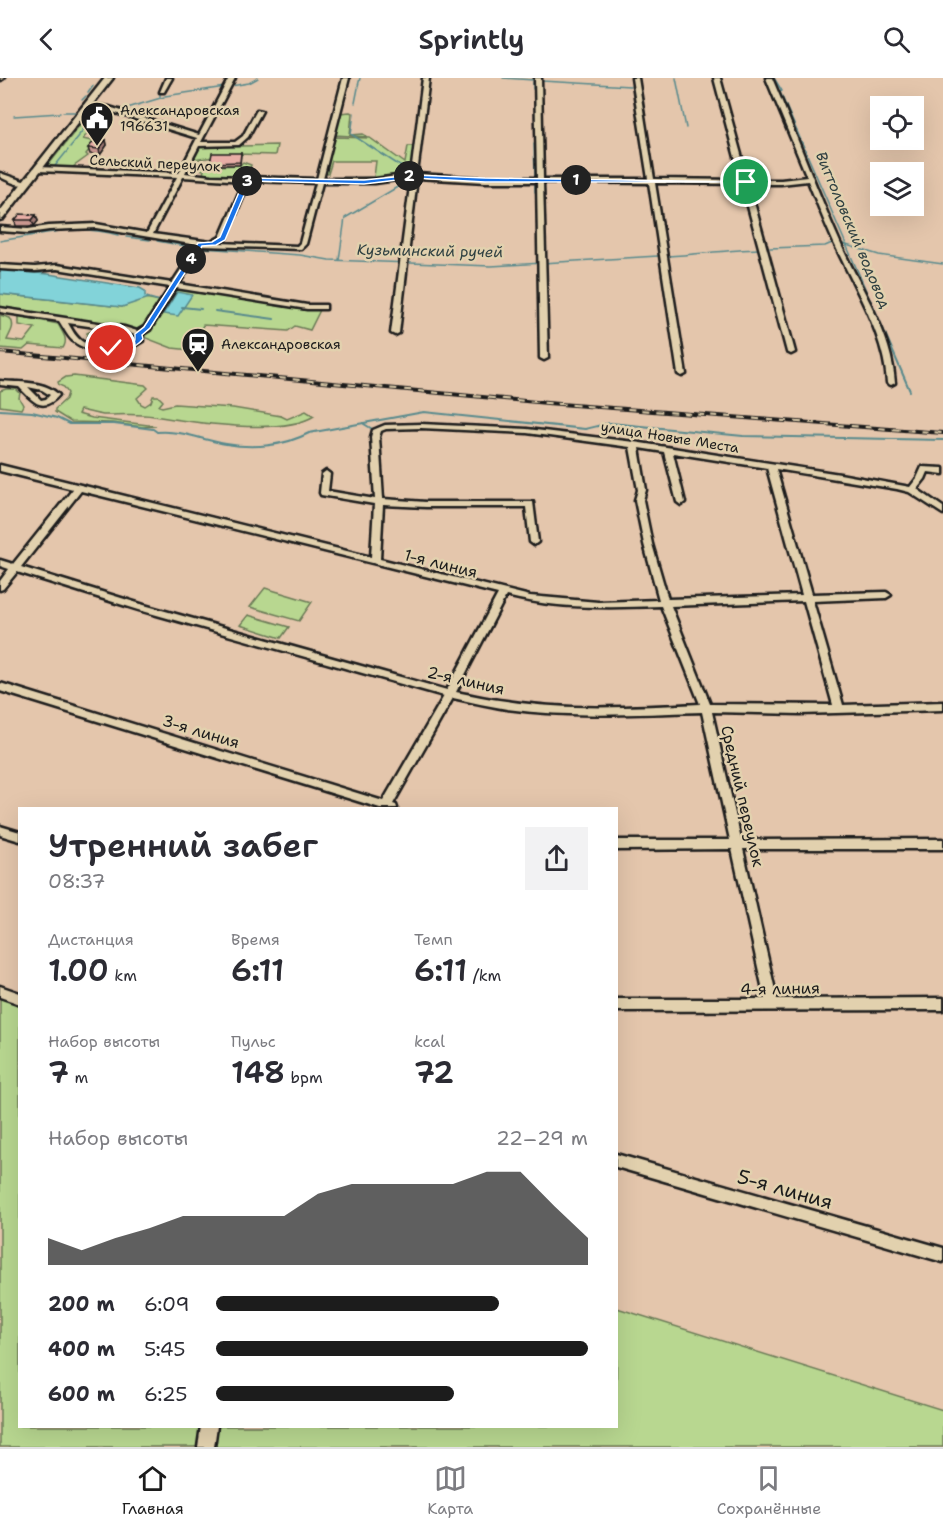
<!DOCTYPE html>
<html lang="ru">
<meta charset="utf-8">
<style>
body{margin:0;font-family:"Shantell Sans",sans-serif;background:#f2f2f3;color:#2b2b33;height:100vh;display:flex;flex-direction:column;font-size:22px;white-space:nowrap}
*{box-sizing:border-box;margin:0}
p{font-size:20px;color:#7c7c81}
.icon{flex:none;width:33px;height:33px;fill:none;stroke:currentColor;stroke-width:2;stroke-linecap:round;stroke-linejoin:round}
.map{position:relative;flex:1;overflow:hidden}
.panel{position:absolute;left:18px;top:729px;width:600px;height:621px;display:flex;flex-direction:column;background:#fff;border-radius:0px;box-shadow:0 6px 24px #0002}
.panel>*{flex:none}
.fabs{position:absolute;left:870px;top:18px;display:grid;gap:12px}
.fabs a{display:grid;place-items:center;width:54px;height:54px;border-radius:0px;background:#fff;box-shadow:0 6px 24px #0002;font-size:30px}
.pin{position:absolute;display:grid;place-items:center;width:51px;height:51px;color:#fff;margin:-26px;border:3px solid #fff;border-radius:50%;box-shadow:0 2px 6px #0007}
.km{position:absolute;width:30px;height:30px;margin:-15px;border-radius:50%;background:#222;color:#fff;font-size:16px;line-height:30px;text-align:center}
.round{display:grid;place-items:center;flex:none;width:63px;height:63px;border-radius:0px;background:#f2f2f3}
.head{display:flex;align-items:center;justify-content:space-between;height:102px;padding:0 30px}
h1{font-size:33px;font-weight:600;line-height:45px}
.metrics{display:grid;grid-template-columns:repeat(3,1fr);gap:9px;height:102px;padding:6px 30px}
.metrics div{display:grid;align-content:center}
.metrics b{font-size:30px;font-weight:600}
.metrics small{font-size:16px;font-weight:400}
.metrics p{font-size:16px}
.chart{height:168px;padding:12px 30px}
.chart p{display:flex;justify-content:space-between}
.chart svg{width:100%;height:108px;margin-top:6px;fill:#1c1c1c;opacity:.7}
ul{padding:0 30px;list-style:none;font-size:20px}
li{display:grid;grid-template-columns:96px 72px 1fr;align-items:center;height:45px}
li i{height:15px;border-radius:8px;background:#1c1c1c}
header{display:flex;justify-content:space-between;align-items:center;height:78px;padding:0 30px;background:#fff;font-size:27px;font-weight:600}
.tab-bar{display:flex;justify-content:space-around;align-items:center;height:84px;border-top:2px solid #e1e1e2;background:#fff;font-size:16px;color:#7c7c81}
.tab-bar a{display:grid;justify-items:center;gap:3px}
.tab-bar .selected{color:#1c1c1c}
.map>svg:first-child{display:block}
.green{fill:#b8d790;stroke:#6a7a56;stroke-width:1.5}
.water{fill:#82d3d9;stroke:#598a8d;stroke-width:1.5}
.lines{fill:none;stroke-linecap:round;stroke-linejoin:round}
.stream-far1{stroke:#598a8d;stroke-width:1.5}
.stream{stroke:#598a8d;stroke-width:2}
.minor-casing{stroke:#1c1c1c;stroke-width:5}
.secondary-casing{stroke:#1c1c1c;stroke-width:5}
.minor{fill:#e2d1ae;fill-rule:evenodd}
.secondary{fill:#e2d1ae;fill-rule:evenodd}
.rail-casing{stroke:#1c1c1c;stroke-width:4}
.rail{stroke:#e2d1ae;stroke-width:2;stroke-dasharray:7;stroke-linecap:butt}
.wall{fill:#c8968f;stroke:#1c1c1c;stroke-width:1.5}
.shaded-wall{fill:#a27a74;stroke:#1c1c1c;stroke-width:1.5}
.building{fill:#e8aea6;stroke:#1c1c1c;stroke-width:1.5}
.route{fill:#1a73e8;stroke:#fff;stroke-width:1.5}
.labels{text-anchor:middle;stroke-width:5;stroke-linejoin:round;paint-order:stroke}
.far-poi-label{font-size:14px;fill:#1c1c1c;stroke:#e2d1ae;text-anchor:start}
.far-street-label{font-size:14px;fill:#1c1c1c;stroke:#e2d1ae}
.far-water-label{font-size:15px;font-style:italic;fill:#304142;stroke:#e2d1ae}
.street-label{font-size:16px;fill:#1c1c1c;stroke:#e2d1ae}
.near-street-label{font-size:20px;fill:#1c1c1c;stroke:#e2d1ae}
</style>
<header><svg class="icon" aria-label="back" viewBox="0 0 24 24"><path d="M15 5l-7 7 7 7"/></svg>Sprintly<svg class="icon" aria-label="search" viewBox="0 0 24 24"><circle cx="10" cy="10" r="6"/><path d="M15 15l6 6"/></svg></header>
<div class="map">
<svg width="943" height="1369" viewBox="0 0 943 1369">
<rect width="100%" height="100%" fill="#e4c6ac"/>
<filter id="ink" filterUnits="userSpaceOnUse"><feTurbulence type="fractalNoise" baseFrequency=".0167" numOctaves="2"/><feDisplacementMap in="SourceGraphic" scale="12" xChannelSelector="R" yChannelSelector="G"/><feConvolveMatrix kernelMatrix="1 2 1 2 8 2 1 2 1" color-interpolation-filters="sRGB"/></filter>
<g filter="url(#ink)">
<g class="green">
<polygon points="94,29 115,34 98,41 83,61 96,64 86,76 88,78 70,91 46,90"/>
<polygon points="350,34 352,35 350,57 363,56 368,59 334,57 339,35"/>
<polygon points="335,59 370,60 405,85 408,68 415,68 412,96 358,103 357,100 374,99 376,83 332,83 328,96 324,95 332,61"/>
<polygon points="246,61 241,68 277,67 275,77 237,76 192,82 198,68 234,68"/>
<polygon points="199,84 210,86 210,88 240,87 243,84 251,87 249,96 244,100 221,97 212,99 212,97 196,96 203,96 204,92 197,91"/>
<polygon points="175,211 304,230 321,230 310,252 295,248 288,253 203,247 191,272 172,270 146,260 144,257 148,254"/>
<polygon points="0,216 122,229 145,220 160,223 144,251 139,254 123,249 0,231"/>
<path d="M0 237 10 240C16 249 10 254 7 262L24 264 35 250 19 247V238L58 246C62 254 69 261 63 270L29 267 23 272 0 270Z"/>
<polygon points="98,250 129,255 133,262 119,268 86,263 87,255"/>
<path d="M74 298 145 307 148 310 137 320 141 326 145 328 151 324 153 318H158L163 323 159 328 162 329 175 326 233 330 281 338 287 341 306 333 314 338C283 358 190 344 154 338 136 335 119 337 103 337 95 336 87 333 80 332L78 336 92 340 156 348 143 349 112 345 71 344 55 334V331L66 321 68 315 64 309 59 307 58 304 66 299Z"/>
<polygon points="6,311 16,311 20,315 19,320 23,327 21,331 0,328 0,313"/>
<polygon points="265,510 312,524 299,543 250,529"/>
<polygon points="248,537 289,549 281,560 240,547"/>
<polygon points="0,919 20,927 20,1348 616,1348 617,1230 943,1332 943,1369 0,1369"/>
</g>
<g class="water">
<polygon points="0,192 48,196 140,210 145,213 145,218 149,220 122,229 0,216"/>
<polygon points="177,214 192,217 178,238 163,236"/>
</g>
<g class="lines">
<g class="stream-far1">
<polyline points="503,0 534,2"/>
<polyline points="542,0 542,3 630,8"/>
<polyline points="676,0 686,50"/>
<polyline points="774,0 782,13 780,14 871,224"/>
<polyline points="533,4 533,11"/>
<polyline points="231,8 249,5 258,0"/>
<polyline points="358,8 360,0"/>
<polyline points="160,10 160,20"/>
<polyline points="542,11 542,16"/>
<polyline points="421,13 422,5"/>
<polyline points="88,15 93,8"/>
<polyline points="165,18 225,9"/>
<polyline points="82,22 86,18"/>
<polyline points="355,25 358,10"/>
<polyline points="419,31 420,18"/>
<polyline points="63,34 75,34"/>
<polyline points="91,34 114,34 164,19"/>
<polyline points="418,34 418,41"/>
<polyline points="354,35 351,56 411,95"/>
<polyline points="14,38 60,35"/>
<polyline points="91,43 109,51"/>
<polyline points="416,51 417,44"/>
<polyline points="79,57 91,42"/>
<polyline points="534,66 535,98"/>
<polyline points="414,67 416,55"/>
<polyline points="70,69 79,58"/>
<polyline points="412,85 414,68"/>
<polyline points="55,88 68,72"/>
<polyline points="418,101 436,102"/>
<polyline points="441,102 450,102"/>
<polyline points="535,103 535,114"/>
<polyline points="126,159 150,162"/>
<polyline points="403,162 405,152"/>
<path d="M0 163C42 157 76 145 118 157"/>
<polyline points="157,163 191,169"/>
<polyline points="843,166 879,177 943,186"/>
<polyline points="202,170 300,177 329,182 491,188 658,178"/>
<polyline points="770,170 825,168 832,165"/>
<path d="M668 178C699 176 728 172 759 171"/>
<polyline points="339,182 345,140 411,101 408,122"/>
<polyline points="149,220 160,223"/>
</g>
<g class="stream">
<polyline points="871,223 910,313"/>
<polyline points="182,229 201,231"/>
<polyline points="215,233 274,241"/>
<path d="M0 332 32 334 57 340 69 346H114L153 351 157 354C181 352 203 362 226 366 254 371 284 368 309 355L424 334 585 351 610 345 743 358 943 362"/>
<polyline points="364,346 374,352"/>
</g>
<g class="minor-casing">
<g id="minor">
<polygon points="0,0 4,0 1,2"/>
<polygon points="166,0 172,0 164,14 160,14"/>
<path d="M229 0H235L201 64H235L243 58 257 32 262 33 248 59 239 67 199 68 185 95 211 98 317 101 343 0H349L323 101H375L411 96 423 0H429L417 96 485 100H537L535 0H541L543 101H648L632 0H638L654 101 741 102 714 0H720L748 102H781L807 99 766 0H772C796 56 817 113 842 169 862 213 892 256 895 305L891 307 887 305C885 262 861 222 843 184 830 158 819 130 808 103L781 106H749L795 274 791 276 787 274 742 106 655 105 686 296 682 298 678 296 649 105 543 104 548 280 544 282 540 280 537 104H485L417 100 399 255 395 257 391 255 411 100 375 105H322L306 166 301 171 203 168 179 206 307 227H326V231H307L176 210 150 252 142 257 143 263C126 275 90 278 73 263 67 258 64 250 59 243L0 234V230L124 249 137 253 144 249 170 209 57 191 35 193 0 191V187L35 189 57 187 172 205 197 167 96 150 49 152 28 155 0 153V149L28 151 49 148 96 146 147 155 177 99 38 93 35 91 38 89 179 95 197 60 106 32 83 28 86 26 109 29 199 57ZM183 99 244 103 220 159 211 164 153 156ZM250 103 316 105 300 165 297 168 220 165 226 160ZM68 245 123 253 135 257 136 260C123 270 98 272 83 264 76 260 72 252 68 245Z"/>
<path d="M0 95 29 105C20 110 9 103 0 99Z"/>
<path d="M0 303C19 305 44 302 59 317 42 337 32 322 19 309L0 307ZM28 309 42 312 50 317 46 321 41 322Z"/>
<path d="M421 346 527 351 634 364 840 396 910 409 917 400 922 389 943 390V396L928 394 925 401 917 411 943 429V436L909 414 897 411 776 391 812 516 886 514 891 517 886 520 813 523 843 627 943 624V632L800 636 712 634 741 762 943 761V771H743L777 921 943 920V932L616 933V921H765L732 771 616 772V762H730L702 634C637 636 572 640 507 631 489 628 471 624 453 620L393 726 396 727 397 730H380L0 613V605L383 723 444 618 139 532 17 494 3 511 0 512V503L9 491 0 488V482L13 486 73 411 0 393V387L371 479 374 426 321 417 320 415 322 396 326 393 330 396 328 413 375 421 371 359 373 352 385 347ZM421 350 527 355 630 369 638 412 635 422 644 466 659 522 598 524 530 518 380 481 383 427 426 429H526L530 464 534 467 538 464 533 424H426L383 421 379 359 381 353 386 351ZM639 370 664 374 677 424 681 427 685 424 673 375 767 390 802 517 668 521 652 466 643 422 646 412ZM81 413 498 516 447 612 144 527 21 489ZM506 518C557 531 609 530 661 528L700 626C635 629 570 633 506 623 489 621 473 617 456 614ZM804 523 833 627 710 626 671 528Z"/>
<polygon points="0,748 20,754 20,763 0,757"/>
<polygon points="0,908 20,915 20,926 0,919"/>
<polygon points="616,1076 943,1170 943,1184 616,1089"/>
<polygon points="201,1348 217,1348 214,1369 198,1369"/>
</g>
</g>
<g class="secondary-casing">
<polygon id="secondary" points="105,0 113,0 3,141 0,142 0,133"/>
</g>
<use href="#minor" class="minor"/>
<use href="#secondary" class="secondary"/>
<g class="rail-casing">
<polyline id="rail" points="0,274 547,325 943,355"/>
</g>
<use href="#rail" class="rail"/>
</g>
<g class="wall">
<polygon points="106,62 107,67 100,77 90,76 88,70"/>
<polygon points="241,75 240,87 211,87 210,85"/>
<polygon points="36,137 38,143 34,148 16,148 15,142"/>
</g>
<g class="shaded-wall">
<polygon points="106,62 107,67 100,77 99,71"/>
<polygon points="36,137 38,143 34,148 32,142"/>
</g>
<g class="building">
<polygon points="96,61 106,62 99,71 88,70"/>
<polygon points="212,75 241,75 240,84 210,85"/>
<polygon points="20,136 36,137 32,142 15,142"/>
</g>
</g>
<path class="route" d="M414 97 485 100 749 104H485L414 100 364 106 250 103 225 162 216 167 202 168 150 250 142 257 143 261C135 271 119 275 108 270L125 268 135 262V256L144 249 198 165 212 164 220 159 245 100 364 102Z"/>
<defs>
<g id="civic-pin" transform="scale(1.725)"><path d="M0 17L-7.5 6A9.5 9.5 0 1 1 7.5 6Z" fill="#1c1c1c" stroke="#e2d1ae"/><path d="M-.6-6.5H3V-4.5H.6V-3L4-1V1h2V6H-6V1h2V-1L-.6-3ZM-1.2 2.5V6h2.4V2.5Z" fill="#fff"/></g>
<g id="station-pin" transform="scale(1.725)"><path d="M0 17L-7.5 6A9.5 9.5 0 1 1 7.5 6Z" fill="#1c1c1c" stroke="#e2d1ae"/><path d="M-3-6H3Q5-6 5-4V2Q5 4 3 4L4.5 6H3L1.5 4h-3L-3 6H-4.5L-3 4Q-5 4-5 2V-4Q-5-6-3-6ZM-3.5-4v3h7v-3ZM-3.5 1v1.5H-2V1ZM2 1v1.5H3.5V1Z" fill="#fff"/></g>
</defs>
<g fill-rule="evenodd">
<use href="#civic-pin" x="97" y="40"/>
<use href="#station-pin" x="198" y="266"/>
</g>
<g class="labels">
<g class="far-poi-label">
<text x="120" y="37">Александровская<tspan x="120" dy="16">196631</tspan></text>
<text x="221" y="271">Александровская</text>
</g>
<g class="far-street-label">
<text transform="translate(155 85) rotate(3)" y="5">Сельский переулок</text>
<text transform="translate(670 359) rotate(9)" y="5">улица Новые Места</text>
</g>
<g class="far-water-label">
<text transform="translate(853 152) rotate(67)" y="5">Виттоловский водовод</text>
<text transform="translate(430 173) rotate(1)" y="5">Кузьминский ручей</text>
</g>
<g class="street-label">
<text transform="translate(441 485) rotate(14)" y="6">1-я линия</text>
<text transform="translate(466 602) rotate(13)" y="6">2-я линия</text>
<text transform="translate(201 653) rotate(17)" y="6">3-я линия</text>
<text transform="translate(743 718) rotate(77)" y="6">Средний переулок</text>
<text transform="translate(780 910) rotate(-1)" y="6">4-я линия</text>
</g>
<g class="near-street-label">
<text transform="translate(785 1111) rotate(16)" y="7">5-я линия</text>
</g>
</g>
</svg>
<div class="fabs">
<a><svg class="icon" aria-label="locate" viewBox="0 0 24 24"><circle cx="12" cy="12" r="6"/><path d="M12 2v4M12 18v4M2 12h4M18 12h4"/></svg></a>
<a><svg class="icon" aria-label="layers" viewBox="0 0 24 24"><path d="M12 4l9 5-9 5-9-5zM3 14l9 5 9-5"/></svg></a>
</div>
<div class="pin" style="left:746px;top:104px;background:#1e9e55"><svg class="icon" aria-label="arrive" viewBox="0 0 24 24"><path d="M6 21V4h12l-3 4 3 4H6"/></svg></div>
<div class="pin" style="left:111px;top:270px;background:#d93025"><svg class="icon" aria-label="check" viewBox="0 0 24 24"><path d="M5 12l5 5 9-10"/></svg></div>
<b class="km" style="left:576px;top:102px">1</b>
<b class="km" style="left:409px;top:98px">2</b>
<b class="km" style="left:247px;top:103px">3</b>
<b class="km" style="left:191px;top:181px">4</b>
<section class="panel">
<div class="head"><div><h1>Утренний забег</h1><p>08:37</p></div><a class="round"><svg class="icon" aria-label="share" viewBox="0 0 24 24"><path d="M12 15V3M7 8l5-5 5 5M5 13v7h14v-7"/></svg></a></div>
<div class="metrics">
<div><p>Дистанция</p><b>1.00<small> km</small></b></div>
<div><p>Время</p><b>6:11</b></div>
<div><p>Темп</p><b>6:11<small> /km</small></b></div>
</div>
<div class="metrics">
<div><p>Набор высоты</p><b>7<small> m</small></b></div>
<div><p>Пульс</p><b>148<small> bpm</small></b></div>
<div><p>kcal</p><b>72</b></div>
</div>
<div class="chart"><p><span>Набор высоты</span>22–29 m</p>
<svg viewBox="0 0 160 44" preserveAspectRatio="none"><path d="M0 44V33L10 38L20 33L30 29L40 24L50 24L60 24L70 24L80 15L90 11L100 11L110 11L120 11L130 6L140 6L150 20L160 33V44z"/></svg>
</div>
<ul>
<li><b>200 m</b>6:09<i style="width:76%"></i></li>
<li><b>400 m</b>5:45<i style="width:100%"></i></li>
<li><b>600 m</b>6:25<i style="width:64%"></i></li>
</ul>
</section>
</div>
<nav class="tab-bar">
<a class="selected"><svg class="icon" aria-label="home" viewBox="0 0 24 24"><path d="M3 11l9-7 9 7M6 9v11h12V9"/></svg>Главная</a>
<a><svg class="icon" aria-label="map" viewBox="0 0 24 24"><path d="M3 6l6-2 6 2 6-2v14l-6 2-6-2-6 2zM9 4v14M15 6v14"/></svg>Карта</a>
<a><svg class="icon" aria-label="saved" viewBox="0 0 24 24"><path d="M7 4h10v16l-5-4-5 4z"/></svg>Сохранённые</a>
</nav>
